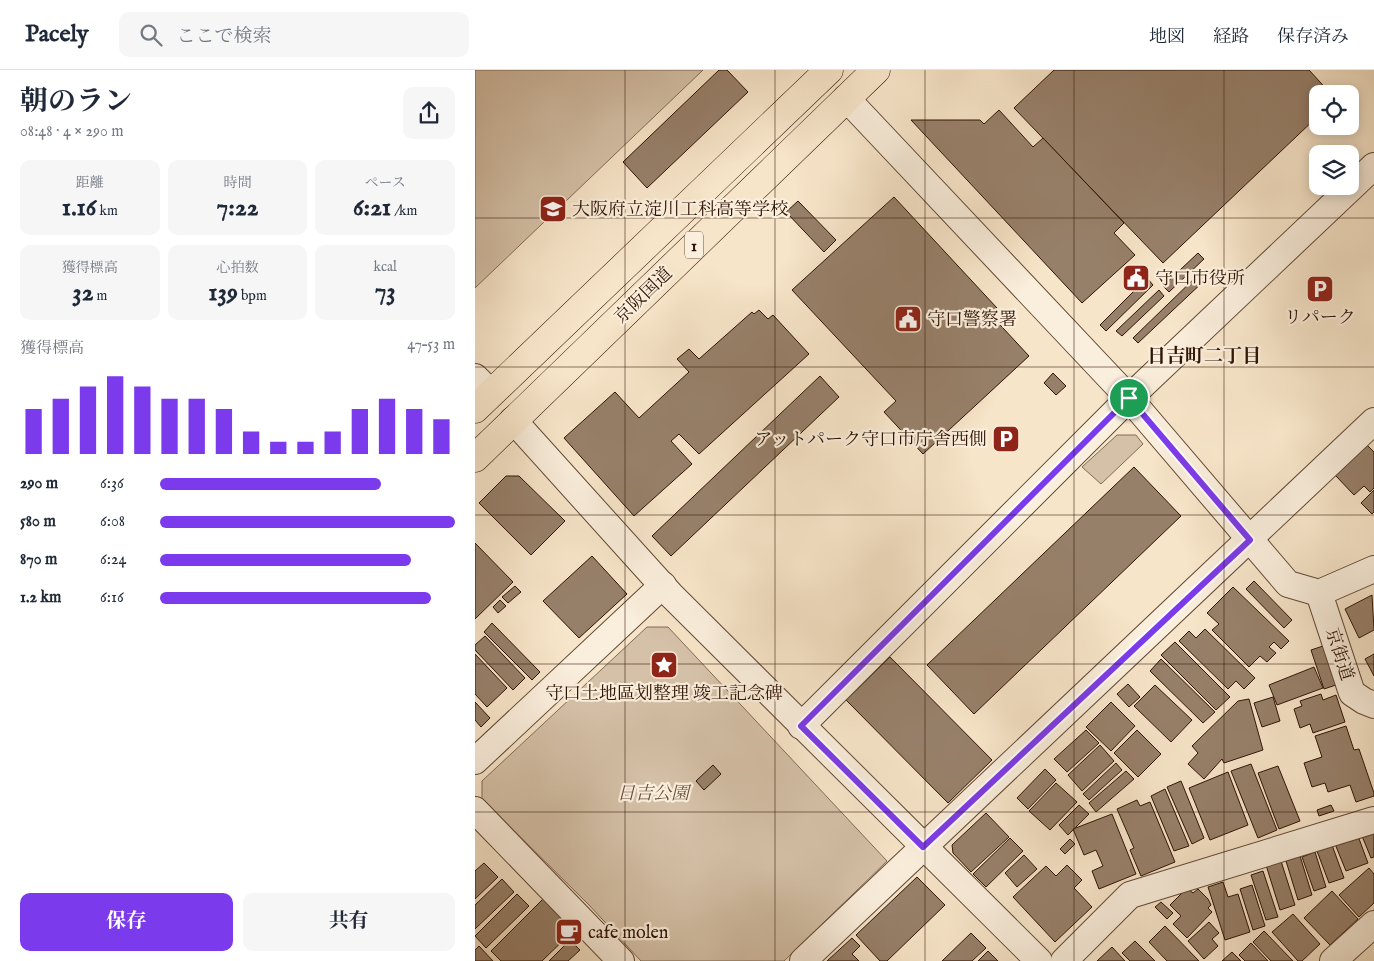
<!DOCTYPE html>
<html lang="ja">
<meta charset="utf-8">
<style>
body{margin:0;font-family:"IM FELL English","Noto Serif JP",serif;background:#f6f6f7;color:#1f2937;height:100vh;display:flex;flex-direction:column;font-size:19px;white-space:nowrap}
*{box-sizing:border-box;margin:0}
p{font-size:16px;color:#747a83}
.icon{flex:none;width:28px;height:28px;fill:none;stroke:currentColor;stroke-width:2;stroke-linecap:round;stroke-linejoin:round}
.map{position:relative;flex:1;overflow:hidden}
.panel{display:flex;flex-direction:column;background:#fff;width:475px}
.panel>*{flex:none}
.controls{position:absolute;left:834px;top:15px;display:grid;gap:10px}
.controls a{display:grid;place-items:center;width:50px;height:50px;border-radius:10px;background:#fff;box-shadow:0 2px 12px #0003;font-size:25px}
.pin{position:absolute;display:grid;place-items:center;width:42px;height:42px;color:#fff;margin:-21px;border:2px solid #fff;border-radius:50%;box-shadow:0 1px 5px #0007}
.round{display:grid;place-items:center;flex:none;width:52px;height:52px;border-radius:10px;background:#f6f6f7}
.headline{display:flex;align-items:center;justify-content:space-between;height:85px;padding:0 20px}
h1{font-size:28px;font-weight:700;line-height:38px}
.metrics{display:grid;grid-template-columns:repeat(3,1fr);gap:8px;height:85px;padding:5px 20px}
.metrics div{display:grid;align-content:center;border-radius:10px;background:#f6f6f7;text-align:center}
.metrics b{font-size:25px;font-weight:700}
.metrics small{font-size:14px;font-weight:400}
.metrics p{font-size:14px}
.chart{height:140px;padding:10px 20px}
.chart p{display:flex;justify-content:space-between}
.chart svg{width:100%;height:90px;margin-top:5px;stroke:#7c3aed;stroke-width:6}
.button{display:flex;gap:10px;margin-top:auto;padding:10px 20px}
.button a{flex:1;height:58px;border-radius:10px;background:#7c3aed;color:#fff;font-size:20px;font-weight:700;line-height:58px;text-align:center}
.button a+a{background:#f6f6f7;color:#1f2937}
ul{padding:0 20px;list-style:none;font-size:16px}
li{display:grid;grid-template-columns:80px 60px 1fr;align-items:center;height:38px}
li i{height:12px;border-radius:6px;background:#7c3aed}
header{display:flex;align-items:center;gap:30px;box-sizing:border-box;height:70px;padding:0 25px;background:#fff;border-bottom:1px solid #e0e1e3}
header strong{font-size:24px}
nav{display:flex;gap:28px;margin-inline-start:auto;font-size:18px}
.search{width:350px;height:45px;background:#f6f6f7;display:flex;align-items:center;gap:12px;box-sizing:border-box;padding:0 18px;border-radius:10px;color:#747a83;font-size:19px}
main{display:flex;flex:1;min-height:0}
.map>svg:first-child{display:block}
.green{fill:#d5c1a8;stroke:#826a56}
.building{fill:#97806a;stroke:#2f1304}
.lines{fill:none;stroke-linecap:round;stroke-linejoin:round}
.minor-casing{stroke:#614835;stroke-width:28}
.trunk-casing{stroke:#2f1304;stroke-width:29}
.minor{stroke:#faeedc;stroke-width:26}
.trunk{stroke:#f7e5c9;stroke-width:28}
.route-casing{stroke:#fff;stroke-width:10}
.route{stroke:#7c3aed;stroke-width:6}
.grid{fill:none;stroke:#2f1304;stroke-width:1;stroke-opacity:0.55}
.labels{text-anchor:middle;stroke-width:4.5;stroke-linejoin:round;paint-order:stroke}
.shield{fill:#faeedc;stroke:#6c5545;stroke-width:1}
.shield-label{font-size:16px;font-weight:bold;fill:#2f1304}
.poi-label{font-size:18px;fill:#2f1304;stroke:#faeedc;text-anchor:start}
.street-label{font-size:18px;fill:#2f1304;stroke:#faeedc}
.park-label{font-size:18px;font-style:italic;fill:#69503d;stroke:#faeedc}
.neighbourhood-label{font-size:19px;font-weight:bold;fill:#2f1304;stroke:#faeedc}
</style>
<header>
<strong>Pacely</strong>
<div class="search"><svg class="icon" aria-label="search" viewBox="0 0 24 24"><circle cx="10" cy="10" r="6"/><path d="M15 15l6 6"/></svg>ここで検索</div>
<nav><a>地図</a><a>経路</a><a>保存済み</a></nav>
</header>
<main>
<section class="panel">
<div class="headline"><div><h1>朝のラン</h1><p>08:48 · 4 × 290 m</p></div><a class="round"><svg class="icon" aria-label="share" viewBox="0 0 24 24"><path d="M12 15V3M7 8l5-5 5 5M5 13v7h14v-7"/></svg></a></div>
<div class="metrics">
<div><p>距離</p><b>1.16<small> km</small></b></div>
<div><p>時間</p><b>7:22</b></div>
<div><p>ペース</p><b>6:21<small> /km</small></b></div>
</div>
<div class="metrics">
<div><p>獲得標高</p><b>32<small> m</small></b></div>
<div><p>心拍数</p><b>139<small> bpm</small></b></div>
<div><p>kcal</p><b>73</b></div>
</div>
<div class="chart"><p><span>獲得標高</span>47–53 m</p>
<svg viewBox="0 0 160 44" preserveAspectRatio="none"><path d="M5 44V22M15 44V17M25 44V11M35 44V6M45 44V11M55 44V17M65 44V17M75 44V22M85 44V33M95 44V38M105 44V38M115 44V33M125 44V22M135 44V17M145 44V22M155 44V27"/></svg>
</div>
<ul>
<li><b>290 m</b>6:36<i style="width:75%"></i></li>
<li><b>580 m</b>6:08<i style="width:100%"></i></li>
<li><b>870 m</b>6:24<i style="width:85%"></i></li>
<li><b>1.2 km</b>6:16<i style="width:92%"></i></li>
</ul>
<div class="button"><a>保存</a><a>共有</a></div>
</section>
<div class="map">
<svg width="899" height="891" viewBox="0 0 899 891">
<rect width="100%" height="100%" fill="#f7e5c9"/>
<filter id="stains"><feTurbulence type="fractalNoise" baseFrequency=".004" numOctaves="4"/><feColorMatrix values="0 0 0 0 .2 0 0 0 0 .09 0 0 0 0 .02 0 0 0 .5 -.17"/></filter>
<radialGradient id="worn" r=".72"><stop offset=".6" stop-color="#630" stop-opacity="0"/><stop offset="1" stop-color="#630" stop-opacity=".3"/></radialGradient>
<g class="green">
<polygon points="0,0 228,0 0,218"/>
<polygon points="642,365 661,365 668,374 626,414 607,397"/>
<polygon points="172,557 193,557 412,791 309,891 166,891 114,835 7,729 7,711"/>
</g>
<g class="building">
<polygon points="244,0 252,0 273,22 172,118 148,92"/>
<polygon points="579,0 834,0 856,24 842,24 842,47 688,193 539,38"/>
<polygon points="524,40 558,77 568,68 649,153 639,163 660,185 607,233 436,50 505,50 509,54"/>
<polygon points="419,127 522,238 515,244 554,286 448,384 409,342 421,331 317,220"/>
<polygon points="323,131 361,170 349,182 311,142"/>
<polygon points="723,183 729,189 694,222 688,216"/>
<polygon points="724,204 730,210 663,273 658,268"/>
<polygon points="672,208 678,215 631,261 625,255"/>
<polygon points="684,220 689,226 647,266 641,261"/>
<polygon points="284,240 293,249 298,245 334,284 224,384 204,364 196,371 217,394 159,446 89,368 140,322 164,348 214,302 202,289 214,279 224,289 277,242 279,244"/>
<polygon points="578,303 591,316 581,325 569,313"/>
<polygon points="345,306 364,327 196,486 177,466"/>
<polygon points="892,375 899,382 899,418 895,422 889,416 879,425 860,405"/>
<polygon points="659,397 706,446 499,644 452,595"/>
<polygon points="31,406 44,406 90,451 56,485 4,433"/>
<polygon points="899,420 899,442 897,444 886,433"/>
<polygon points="0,473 38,512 0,549"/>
<polygon points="117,486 152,524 104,568 68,531"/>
<polygon points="779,511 817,550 809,558 771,519"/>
<polygon points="40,516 46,522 33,533 27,527"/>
<polygon points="758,517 814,571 806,579 799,572 794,577 801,583 792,592 785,586 774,597 737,560 744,554 732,543"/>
<polygon points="897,525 899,560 884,568 870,539"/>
<polygon points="25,530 31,536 23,543 18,537"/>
<polygon points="17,553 65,602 57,610 9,562"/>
<polygon points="730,559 780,608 769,619 761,611 753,619 704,571 714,561 721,568"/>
<polygon points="10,566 50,608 38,620 0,580 0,575"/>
<polygon points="700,572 755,627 741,640 686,585"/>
<polygon points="848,576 861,615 849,619 836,580"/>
<polygon points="0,584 32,618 12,637 0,624"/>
<polygon points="899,584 899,606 890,589"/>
<polygon points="415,587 517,690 473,733 371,630"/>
<polygon points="686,589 740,642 728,653 675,601"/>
<polygon points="839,597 848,618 802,635 794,615"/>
<polygon points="653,614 665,627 654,637 642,624"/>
<polygon points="680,615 717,650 696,672 659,636"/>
<polygon points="846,624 848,630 861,625 870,652 838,663 835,654 825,658 819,639 827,636 825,631"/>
<polygon points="798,627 805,651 787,657 779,633"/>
<polygon points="774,629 788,680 749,693 747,689 729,709 713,694 723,683 717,676 763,631"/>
<polygon points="0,632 15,648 6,657 0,650"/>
<polygon points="636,632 660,656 636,681 611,657"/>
<polygon points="871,656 879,680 884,679 899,723 899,726 881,732 875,715 853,722 850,713 837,717 829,693 847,687 840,666"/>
<polygon points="611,660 624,673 592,702 579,689"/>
<polygon points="662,660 686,684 663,707 639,683"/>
<polygon points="625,675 639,691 607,721 593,705"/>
<polygon points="641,693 647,700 614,730 608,724"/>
<polygon points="776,694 802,760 783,768 756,701"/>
<polygon points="238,695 246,704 229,720 221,711"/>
<polygon points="803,696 825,751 804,759 783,703"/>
<polygon points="570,699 581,710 553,739 542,728"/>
<polygon points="651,701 659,709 621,742 614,733"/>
<polygon points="753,702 773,755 735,770 714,718"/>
<polygon points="706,711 729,768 717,774 692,717"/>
<polygon points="581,713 602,732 575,760 554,741"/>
<polygon points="690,719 714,776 699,781 676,726"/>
<polygon points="662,730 665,736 675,732 700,792 666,806 655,780 659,778 642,739"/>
<polygon points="604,735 614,744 593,765 584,755"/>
<polygon points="856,735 859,741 844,746 842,740"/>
<polygon points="511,743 534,767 496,802 478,783 477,775"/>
<polygon points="637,744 661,804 624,819 617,801 628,796 621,780 609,785 598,759"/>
<polygon points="899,761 899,787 896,788 887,766"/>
<polygon points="883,766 893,793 871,801 860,774"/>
<polygon points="535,768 548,781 511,817 498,804"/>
<polygon points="595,769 600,774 590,784 585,779"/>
<polygon points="857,775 869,808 854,813 842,781"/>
<polygon points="840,782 851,817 839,821 827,787"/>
<polygon points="549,785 562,799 542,817 530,803"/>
<polygon points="825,786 837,825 823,830 811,791"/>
<polygon points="806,791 820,835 805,840 791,795"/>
<polygon points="9,793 23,807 0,829 0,801"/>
<polygon points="592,795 607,810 599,818 617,837 580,872 538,827 571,796 581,806"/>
<polygon points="894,798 899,804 899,833 884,847 864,825"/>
<polygon points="788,801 803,847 791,850 776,805"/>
<polygon points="442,807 470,835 412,891 405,891 381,865"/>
<polygon points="27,809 39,822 0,859 0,835"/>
<polygon points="748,812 753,827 763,824 775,862 750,870 733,817"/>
<polygon points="777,815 790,856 778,860 765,819"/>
<polygon points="712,818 718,823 723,819 733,829 736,835 733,838 737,842 712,868 698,854 706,846 695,835"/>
<polygon points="857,821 883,849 855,875 829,848"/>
<polygon points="42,824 54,836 11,878 0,866"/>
<polygon points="68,829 99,860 67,891 26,891 16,881"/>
<polygon points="686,832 698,843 692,849 680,837"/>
<polygon points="818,844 845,874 827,891 823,891 797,862"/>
<polygon points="734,852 744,863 737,869 743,876 729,889 713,871"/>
<polygon points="690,856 724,891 692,891 674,872"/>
<polygon points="789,861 818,891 796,891 778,872"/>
<polygon points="496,863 511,878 497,891 467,891"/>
<polygon points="377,868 385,876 377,884 384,891 352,891"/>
<polygon points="95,870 105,880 93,891 74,891"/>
<polygon points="660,871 680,891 655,891 647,883"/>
<polygon points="776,873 793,891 770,891 764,885"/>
<polygon points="4,876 18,891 0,891 0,880"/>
<polygon points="637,877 650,891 622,891"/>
<polygon points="513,881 523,891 503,891"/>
<polygon points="757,882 766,891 747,891"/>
</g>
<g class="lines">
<g class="minor-casing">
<g id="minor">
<polyline points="371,28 654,328 813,514 844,523 899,499"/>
<polyline points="0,307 16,323"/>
<polyline points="38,350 196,525 564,891"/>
<polyline points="844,523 877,623 889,631 899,635"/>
<polyline points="326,656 654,328 899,96"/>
<polyline points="0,691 188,515"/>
<polyline points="0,740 146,891"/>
<polyline points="328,891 899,351"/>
<polyline points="589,891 655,825 899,750"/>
<polyline points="858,891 899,854"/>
</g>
</g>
<g class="trunk-casing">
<g id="trunk">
<polyline points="0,339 354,0"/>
<polyline points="0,388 401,0"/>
</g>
</g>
<use href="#minor" class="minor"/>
<use href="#trunk" class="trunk"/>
</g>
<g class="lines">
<g class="route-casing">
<polygon id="route" points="654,328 775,470 448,777 326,656"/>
</g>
<use href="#route" class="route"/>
</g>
<path class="grid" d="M150 0V891M300 0V891M450 0V891M599 0V891M749 0V891M0 148H899M0 297H899M0 445H899M0 594H899M0 742H899"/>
<defs>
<g id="school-square" transform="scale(1.4375)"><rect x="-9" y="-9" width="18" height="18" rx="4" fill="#8f2418" stroke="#faeedc"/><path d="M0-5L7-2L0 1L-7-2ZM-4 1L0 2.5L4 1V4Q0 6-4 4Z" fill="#fff"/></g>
<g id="civic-square" transform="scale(1.4375)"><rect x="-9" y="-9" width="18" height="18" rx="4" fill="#8f2418" stroke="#faeedc"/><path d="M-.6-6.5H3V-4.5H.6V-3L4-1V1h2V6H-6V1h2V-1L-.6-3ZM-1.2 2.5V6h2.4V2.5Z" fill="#fff"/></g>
<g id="parking-square" transform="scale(1.4375)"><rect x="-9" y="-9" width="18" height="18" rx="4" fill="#8f2418" stroke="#faeedc"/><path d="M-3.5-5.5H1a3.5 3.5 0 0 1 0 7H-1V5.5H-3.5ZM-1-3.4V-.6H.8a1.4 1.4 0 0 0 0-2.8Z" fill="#fff"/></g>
<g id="sight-square" transform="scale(1.4375)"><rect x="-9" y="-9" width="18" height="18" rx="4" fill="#8f2418" stroke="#faeedc"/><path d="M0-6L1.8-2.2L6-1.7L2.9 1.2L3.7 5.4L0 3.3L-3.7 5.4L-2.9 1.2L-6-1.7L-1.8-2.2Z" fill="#fff"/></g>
<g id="cafe-square" transform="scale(1.4375)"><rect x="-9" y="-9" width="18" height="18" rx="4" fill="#8f2418" stroke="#faeedc"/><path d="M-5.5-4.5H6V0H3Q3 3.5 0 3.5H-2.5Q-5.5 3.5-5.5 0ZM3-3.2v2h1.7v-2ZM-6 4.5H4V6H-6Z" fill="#fff"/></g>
</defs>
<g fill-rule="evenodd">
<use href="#school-square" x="78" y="139"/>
<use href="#civic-square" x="661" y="208"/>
<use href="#parking-square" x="845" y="219"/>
<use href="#civic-square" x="433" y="249"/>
<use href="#parking-square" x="531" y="369"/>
<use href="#sight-square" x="189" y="595"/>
<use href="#cafe-square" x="94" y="862"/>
</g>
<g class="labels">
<rect class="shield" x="210" y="161.5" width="18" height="27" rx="4"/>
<g class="shield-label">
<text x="219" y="181">1</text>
</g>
<g class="poi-label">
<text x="97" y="145">大阪府立淀川工科高等学校</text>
<text x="680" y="214">守口市役所</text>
<text x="845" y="253" text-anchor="middle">リパーク</text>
<text x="452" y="255">守口警察署</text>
<text x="512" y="375" text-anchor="end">アットパーク守口市庁舎西側</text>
<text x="189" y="629" text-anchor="middle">守口土地區划整理 竣工記念碑</text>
<text x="113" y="868">cafe molen</text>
</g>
<g class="street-label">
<text transform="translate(168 225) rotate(-44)" y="6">京阪国道</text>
<text transform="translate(865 584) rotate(72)" y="6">京街道</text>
</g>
<g class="park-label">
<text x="178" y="729">日吉公園</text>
</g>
<g class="neighbourhood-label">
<text x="729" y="292">日吉町二丁目</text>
</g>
</g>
<rect width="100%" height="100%" filter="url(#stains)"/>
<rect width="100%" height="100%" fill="url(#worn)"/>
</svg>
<div class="controls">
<a><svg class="icon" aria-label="locate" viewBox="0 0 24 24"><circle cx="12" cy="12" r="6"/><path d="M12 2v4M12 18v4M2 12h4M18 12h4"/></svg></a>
<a><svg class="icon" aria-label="layers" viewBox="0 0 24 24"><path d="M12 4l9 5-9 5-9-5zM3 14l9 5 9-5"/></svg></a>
</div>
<div class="pin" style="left:654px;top:328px;background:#1e9e55"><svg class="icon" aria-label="arrive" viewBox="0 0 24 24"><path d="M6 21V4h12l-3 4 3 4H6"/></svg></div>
</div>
</main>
